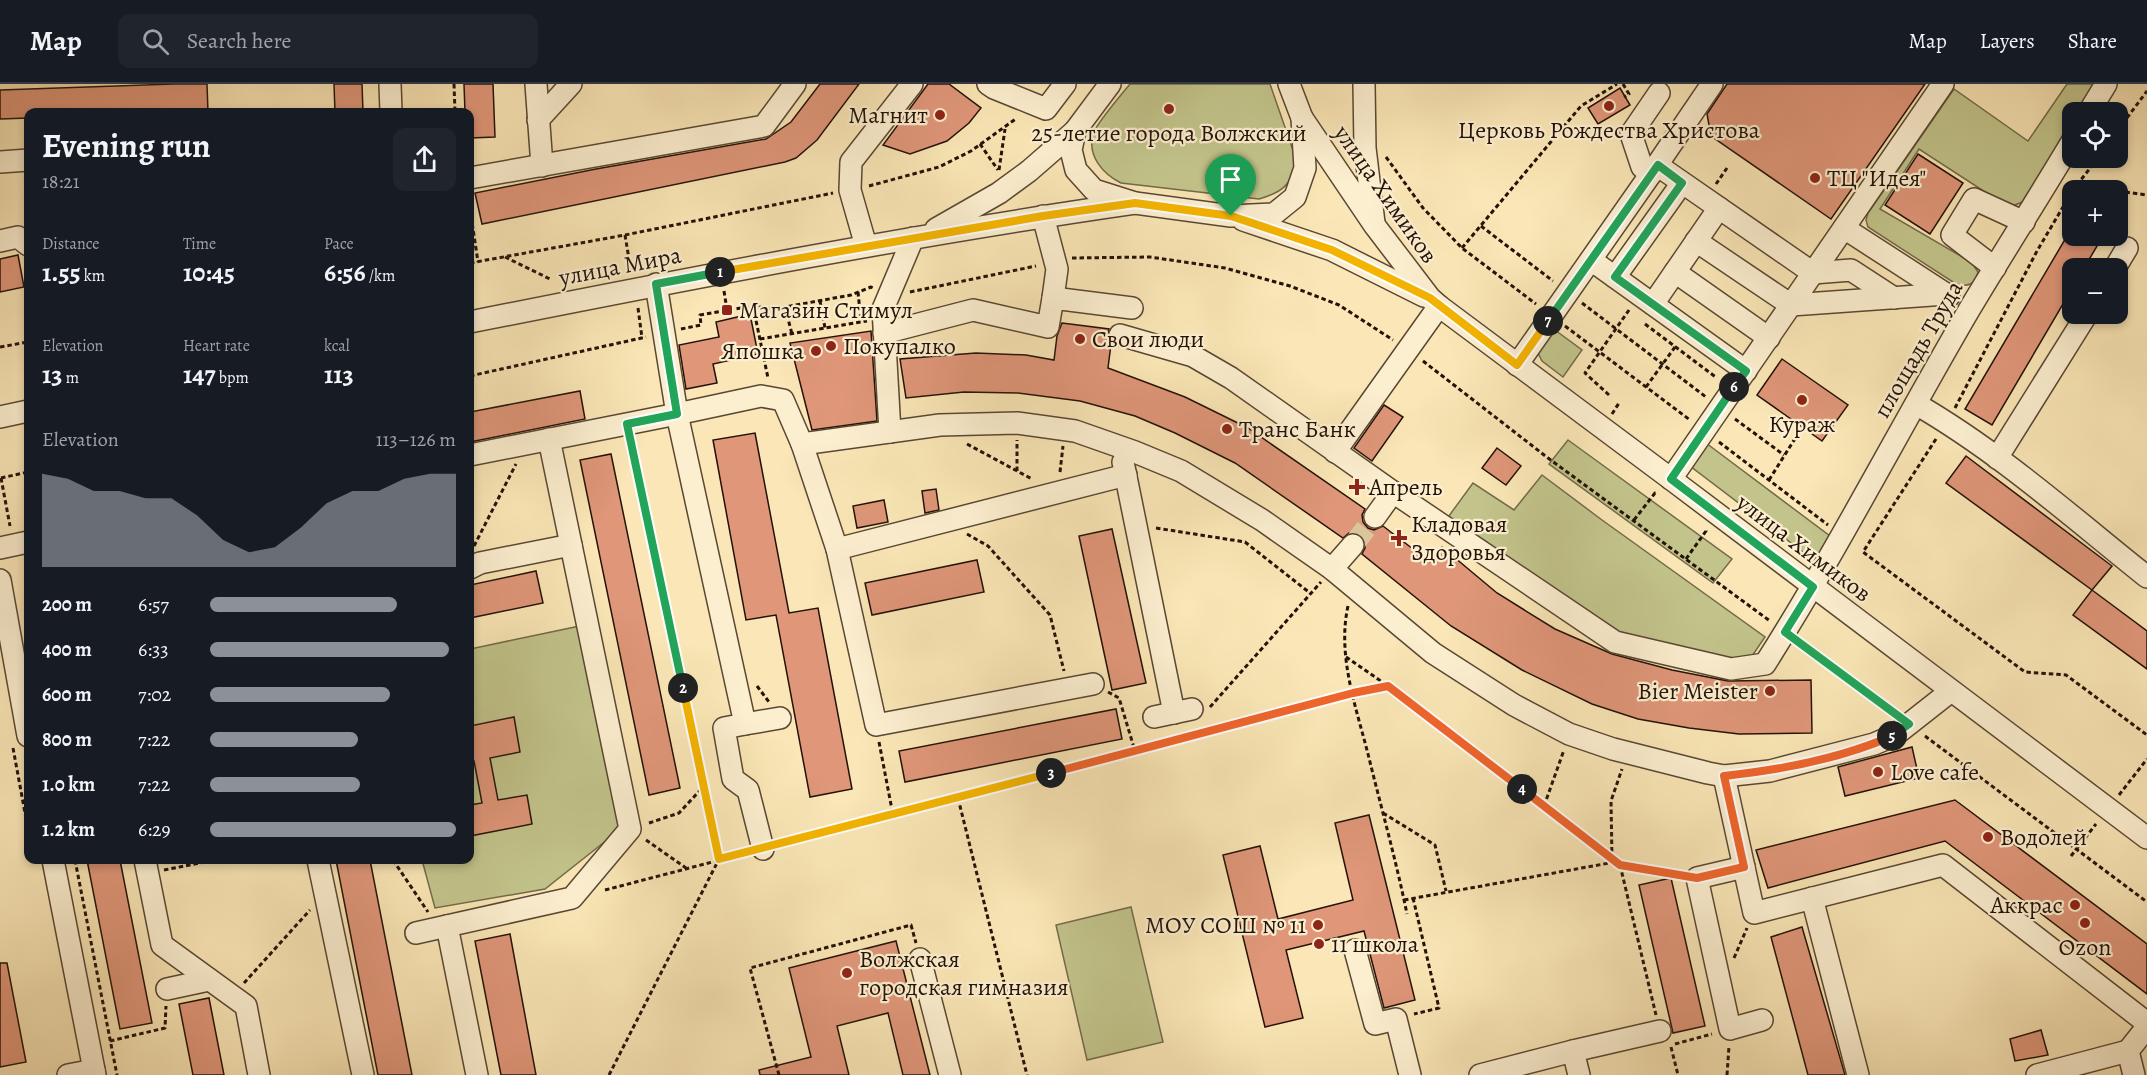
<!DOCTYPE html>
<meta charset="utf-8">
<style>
body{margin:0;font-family:Alegreya,serif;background:#20242c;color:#f1f3f6;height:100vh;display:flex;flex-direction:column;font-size:22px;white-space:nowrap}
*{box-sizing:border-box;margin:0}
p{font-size:20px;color:#9ea1a6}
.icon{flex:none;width:33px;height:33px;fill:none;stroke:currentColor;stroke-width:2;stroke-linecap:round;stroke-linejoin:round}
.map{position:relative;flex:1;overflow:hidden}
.side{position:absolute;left:24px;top:24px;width:450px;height:756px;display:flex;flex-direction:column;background:#171b24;border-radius:12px;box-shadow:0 3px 9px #0003}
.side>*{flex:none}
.controls{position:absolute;left:2062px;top:18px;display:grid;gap:12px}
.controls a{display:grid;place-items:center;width:66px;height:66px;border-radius:12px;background:#171b24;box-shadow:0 3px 9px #0003;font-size:30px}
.pin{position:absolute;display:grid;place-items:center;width:51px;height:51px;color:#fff;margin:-62px -26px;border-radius:50% 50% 50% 0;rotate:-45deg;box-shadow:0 0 6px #0007}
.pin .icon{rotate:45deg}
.km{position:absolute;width:30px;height:30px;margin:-15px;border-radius:50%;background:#222;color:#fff;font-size:16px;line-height:30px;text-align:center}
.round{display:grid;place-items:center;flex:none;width:63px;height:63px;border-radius:12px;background:#20242c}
.summary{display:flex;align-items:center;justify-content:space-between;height:102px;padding:0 18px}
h1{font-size:33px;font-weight:700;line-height:45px}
.figures{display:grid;grid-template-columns:repeat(3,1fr);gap:9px;height:102px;padding:6px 18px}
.figures div{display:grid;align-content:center}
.figures b{font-size:26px;font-weight:700}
.figures small{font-size:16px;font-weight:400}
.figures p{font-size:16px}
.chart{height:168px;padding:12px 18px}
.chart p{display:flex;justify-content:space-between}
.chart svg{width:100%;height:108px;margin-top:6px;fill:#8c9099;opacity:.7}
ul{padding:0 18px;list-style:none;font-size:20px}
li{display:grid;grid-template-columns:96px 72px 1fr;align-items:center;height:45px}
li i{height:15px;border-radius:8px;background:#8c9099}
header{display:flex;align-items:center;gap:36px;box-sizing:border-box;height:84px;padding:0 30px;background:#171b24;border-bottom:2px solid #363941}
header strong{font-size:28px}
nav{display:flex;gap:33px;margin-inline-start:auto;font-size:21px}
.search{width:420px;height:54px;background:#20242c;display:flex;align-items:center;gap:15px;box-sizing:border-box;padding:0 21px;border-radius:12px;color:#9ea1a6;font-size:22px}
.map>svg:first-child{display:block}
.green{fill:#c2c48b;stroke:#726b4a;stroke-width:1.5}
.building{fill:#df9679;stroke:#231208;stroke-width:1.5}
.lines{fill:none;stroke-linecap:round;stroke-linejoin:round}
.minor-tunnel{stroke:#dac69c;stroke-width:21;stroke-dasharray:21 10;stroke-linecap:butt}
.minor-casing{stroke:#594734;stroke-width:24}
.path{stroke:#231208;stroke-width:3;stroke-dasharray:4.5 3;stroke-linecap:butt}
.minor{stroke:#fcefd0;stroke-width:21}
.split-1-casing{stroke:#fff;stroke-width:12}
.split-2-casing{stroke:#fff;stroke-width:12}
.split-3-casing{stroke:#fff;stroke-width:12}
.split-4-casing{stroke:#fff;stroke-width:12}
.split-5-casing{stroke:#fff;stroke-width:12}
.split-6-casing{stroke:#fff;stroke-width:12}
.split-7-casing{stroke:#fff;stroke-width:12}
.split-8-casing{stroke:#fff;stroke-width:12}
.split-1{stroke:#f5b400;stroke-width:8}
.split-2{stroke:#22a559;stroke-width:8}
.split-3{stroke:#f5b400;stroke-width:8}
.split-4{stroke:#f0652b;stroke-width:8}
.split-5{stroke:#f0652b;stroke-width:8}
.split-6{stroke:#22a559;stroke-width:8}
.split-7{stroke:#22a559;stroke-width:8}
.split-8{stroke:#f5b400;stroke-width:8}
.poi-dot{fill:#8f2418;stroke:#fcefd0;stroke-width:2}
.labels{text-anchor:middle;stroke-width:4.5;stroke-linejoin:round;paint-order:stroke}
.poi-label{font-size:24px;fill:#231208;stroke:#fcefd0;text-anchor:start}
.street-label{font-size:24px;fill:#231208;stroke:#fcefd0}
</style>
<header>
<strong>Map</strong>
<div class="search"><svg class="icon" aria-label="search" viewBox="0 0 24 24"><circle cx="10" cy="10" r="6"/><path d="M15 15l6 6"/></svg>Search here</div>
<nav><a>Map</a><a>Layers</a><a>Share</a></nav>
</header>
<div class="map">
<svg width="2147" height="991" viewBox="0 0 2147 991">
<rect width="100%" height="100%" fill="#fae6b6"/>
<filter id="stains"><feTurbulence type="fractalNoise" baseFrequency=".00333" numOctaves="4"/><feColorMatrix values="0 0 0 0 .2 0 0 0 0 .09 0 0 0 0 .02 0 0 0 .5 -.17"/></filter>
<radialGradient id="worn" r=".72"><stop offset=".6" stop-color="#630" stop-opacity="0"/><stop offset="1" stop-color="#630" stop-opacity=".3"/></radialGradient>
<g class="green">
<path d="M1130 0H1270L1296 75C1292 101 1283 108 1259 115L1121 99C1103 90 1087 72 1093 50 1096 40 1122 10 1130 0Z"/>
<path d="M2067 0H2095L2082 28H2073V42L2026 116C2017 121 2012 123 2002 119L1919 65 1880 125 1971 178 1978 188C1975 201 1968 203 1956 200L1868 143 1866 136 1868 129 1954 5 2028 57Z"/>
<polygon points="1555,246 1582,266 1563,293 1542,277 1538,269"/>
<polygon points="1568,356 1732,475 1713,499 1549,380"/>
<polygon points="1706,359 1830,452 1820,469 1814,473 1807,471 1690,382"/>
<polygon points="1542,391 1602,436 1765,553 1750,575 1732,578 1616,550 1446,436 1473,399 1514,426"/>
<polygon points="580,542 622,744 545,805 435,824 422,776 470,776 470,565"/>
<polygon points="1131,823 1163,958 1087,976 1056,841"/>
</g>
<g class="building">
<polygon points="174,0 207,0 208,28 28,28 28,34 0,35 0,6"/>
<polygon points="334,0 362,0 363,28 335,28"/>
<polygon points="464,0 493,0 495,53 470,54 470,28 465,28"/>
<polygon points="820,0 859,0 817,56 796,74 785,78 482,140 475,109 596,85 766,55 791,38"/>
<polygon points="928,0 949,0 981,24 969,39 947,57 910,70 883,61"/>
<polygon points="1727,0 1925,0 1831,135 1711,52 1707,30"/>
<polygon points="1620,4 1630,21 1598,40 1588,24"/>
<polygon points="1918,70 1963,99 1930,150 1885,121"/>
<polygon points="2067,152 2103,152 2084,184 2073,184 2073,203 1992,341 1965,325"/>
<polygon points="18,171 24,203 0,208 0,175"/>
<polygon points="750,230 758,270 713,280 717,299 686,305 679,261 719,253 716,238"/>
<polygon points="1062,239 1109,245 1108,253 1111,260 1108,284 1185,313 1248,344 1365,425 1362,431 1363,438 1368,444 1374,446 1383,442 1430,478 1442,463 1497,509 1555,545 1612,570 1672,586 1728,597 1811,596 1812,649 1739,650 1689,644 1638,635 1592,620 1522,586 1451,542 1362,470 1365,464 1365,457 1361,451 1349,449 1343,454 1235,379 1175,349 1135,332 1080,317 1018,309 964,308 906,314 900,275 976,269 1026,271 1054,276 1057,252"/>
<polygon points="871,247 877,337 812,346 790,259"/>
<polygon points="1782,275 1848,321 1822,357 1757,311"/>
<polygon points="580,307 585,335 470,358 470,328"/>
<polygon points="1384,321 1403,333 1372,377 1354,364"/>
<polygon points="755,349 789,529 818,524 852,705 810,713 776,531 746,536 713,356"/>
<polygon points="1497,364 1521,382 1506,401 1482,384"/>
<polygon points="611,370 680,704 649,711 580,376"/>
<polygon points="1966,372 2112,482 2092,506 1946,399"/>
<polygon points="936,405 939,426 925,429 922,407"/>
<polygon points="884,416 888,438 857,444 853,422"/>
<polygon points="1112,445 1146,599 1112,606 1079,452"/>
<polygon points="977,476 984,508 872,531 865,499"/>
<polygon points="536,487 543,519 470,534 470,501"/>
<polygon points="2092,506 2147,547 2147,585 2073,531"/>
<polygon points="1116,625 1122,655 905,698 899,667"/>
<polygon points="514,633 520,668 490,674 498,716 527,711 532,740 470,752 470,721 482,719 474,677 470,678 470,642"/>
<polygon points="1912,663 1919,694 1845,712 1838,683"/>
<polygon points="1955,716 2147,860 2147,910 1945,757 1768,804 1756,766"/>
<polygon points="1369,731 1415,916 1384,924 1364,847 1286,866 1303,934 1265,943 1223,771 1260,762 1278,835 1353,816 1335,739"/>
<polygon points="87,776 120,776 152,939 120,945"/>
<polygon points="336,776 370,776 412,991 378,991"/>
<polygon points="1671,794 1705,942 1673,949 1639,801"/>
<polygon points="1802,843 1845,991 1808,991 1771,853"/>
<polygon points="510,850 536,991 501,991 475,857"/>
<polygon points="896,857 930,991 903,991 888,929 837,942 849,991 760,991 759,986 811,973 789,884"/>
<polygon points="0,879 7,879 26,978 0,983"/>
<polygon points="209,914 224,991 193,991 179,920"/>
<polygon points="2041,946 2048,971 2015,977 2010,955"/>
</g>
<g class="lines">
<polyline class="minor-tunnel" points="1353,461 1375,433"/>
<g class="minor-casing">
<g id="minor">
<polyline points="390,0 391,28"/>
<polyline points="536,0 542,82"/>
<polyline points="988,0 994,4 1046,25 1065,0"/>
<polyline points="1110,0 1075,47 1071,66 1076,86 1094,106 1135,119 1231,132 1274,130 1295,113 1305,84 1302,34 1289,0"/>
<polyline points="1364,0 1365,64 1374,139"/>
<polyline points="2089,28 2106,0"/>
<polyline points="1302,34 1375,142 1430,214 1439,222 1671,395 2147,754"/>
<polyline points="538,36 571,0"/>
<polyline points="0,78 28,76"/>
<polyline points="1657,81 1813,189 1851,186 1894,214"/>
<polyline points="1651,90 1642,83 1631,50 1659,9"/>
<polyline points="470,94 764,42 795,0"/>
<polyline points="1043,132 1057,185 1053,214"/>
<polyline points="1243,136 1332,166 1424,212"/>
<polyline points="1844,144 1949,212"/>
<polyline points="936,145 999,109 1029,87 1075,47"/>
<polyline points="0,157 18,153 28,161"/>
<polyline points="1696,157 1791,221 1946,210"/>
<polyline points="866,162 850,106 851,78 912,0"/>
<polyline points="1591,176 1746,287"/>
<polyline points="1995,184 1952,151 1974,115 2024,138"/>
<polyline points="2115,184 2127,164"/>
<polyline points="1675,188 1769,254"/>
<polyline points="1615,193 1682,99"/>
<polyline points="656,200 677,330 745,640 724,644 733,695 748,706 763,765"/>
<polyline points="1653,220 1719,124"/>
<path d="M470 238C691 194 912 151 1135 119"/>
<polyline points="884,249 973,226 1048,243 1053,214 1132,224"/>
<path d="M1120 251 1193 272 1231 294 1393 408 1615 558 1731 585 1765 580C1838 465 1900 344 1969 226 2003 169 2039 113 2073 56"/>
<polyline points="1517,281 1657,81 1712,0"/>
<path d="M1916 320C1999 368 2072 433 2147 493"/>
<polyline points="0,333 28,327"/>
<polyline points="890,348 883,225 913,154"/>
<polyline points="802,360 837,465 1126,391"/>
<polyline points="1335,368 1439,222"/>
<polyline points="470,371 677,330 761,312 783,316 802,360 940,341 1017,339 1075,347 1135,368 1181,387 1262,436 1332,485 1433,569 1514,621 1569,650 1613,665 1708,689 1724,692 1770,687 1874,660 1895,651 1951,607"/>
<polyline points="1997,374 2087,230"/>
<polyline points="1123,378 1174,629"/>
<polyline points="1671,395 1943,0"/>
<polyline points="1375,433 1393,408"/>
<polyline points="0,464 28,458"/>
<polyline points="837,465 876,641 1093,600"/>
<polyline points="470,484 480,479 571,461"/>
<polyline points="1332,485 1353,461"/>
<polyline points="0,496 28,652"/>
<polyline points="1154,633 1192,625"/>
<polyline points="745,640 780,634"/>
<polyline points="1724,692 1754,829 1943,781 2147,939"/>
<polyline points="53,776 95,991"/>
<polyline points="145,776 162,861 246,922 259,991"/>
<polyline points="318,776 363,991"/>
<polyline points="1744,783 1697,794 1730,945 1762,936"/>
<polyline points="1812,814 1858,991"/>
<polyline points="416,849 447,842"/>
<polyline points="1355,866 1375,940 1396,935 1410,991"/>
<polyline points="920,875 950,991"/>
<polyline points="167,905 209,896"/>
<polyline points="1573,967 1660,947"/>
<polyline points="68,991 94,986"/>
<polyline points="477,991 447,842 572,814 630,745 549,355"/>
<polyline points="1480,991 1573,967 1579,991"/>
<polyline points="2037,991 2128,967"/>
<polyline points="2134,991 2128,967 2147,943"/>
</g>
</g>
<g class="path">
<polyline points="454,0 455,28"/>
<polyline points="1623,0 1629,10 1624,13"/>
<polyline points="2118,46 2147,7"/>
<polyline points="980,60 998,86"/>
<polyline points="1386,73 1423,124 1462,164 1536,220"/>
<polyline points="2098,74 2073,106 2110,106"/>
<polyline points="999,86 1005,45"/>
<polyline points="1716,100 1727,84"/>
<polyline points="869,102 939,83 971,67 1017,34"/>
<polyline points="2118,107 2147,111"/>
<polyline points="470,125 478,178"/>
<polyline points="1481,142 1553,197"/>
<polyline points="625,151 630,181"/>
<polyline points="470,162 475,163"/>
<polyline points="1462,164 1581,22 1617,0"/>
<polyline points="505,173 552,196"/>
<polyline points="1072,174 1150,173 1225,184 1290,202 1339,221 1393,256"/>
<polyline points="470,179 625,151 833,109"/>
<polyline points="724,207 727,226"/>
<polyline points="858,208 861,238"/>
<polyline points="910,208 1036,182"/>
<polyline points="820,217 825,244"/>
<polyline points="1582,219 1706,313"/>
<polyline points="753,222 768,294"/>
<polyline points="785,223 792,250"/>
<polyline points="638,224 642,254"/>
<polyline points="1645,240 1717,294"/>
<polyline points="1565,242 1690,336"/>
<polyline points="681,245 701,241 700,231 753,222 773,225 785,223 851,211 871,203 873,204"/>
<polyline points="760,255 867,237"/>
<polyline points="0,263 28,258"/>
<polyline points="1423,277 1548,374 1770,537"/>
<polyline points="470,292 646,253"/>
<polyline points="1646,303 1675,263"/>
<polyline points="1609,311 1585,289 1629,226"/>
<polyline points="1955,324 2037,167 2073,106"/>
<polyline points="1612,330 1619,319"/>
<polyline points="1735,335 1784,371"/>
<polyline points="1936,355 1863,468 2025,588 2066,591 2147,651"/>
<polyline points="1719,358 1828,441"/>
<polyline points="967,360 1032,395"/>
<polyline points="1017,387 1017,356"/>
<polyline points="1060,388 1063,362"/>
<polyline points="1,394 10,442"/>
<polyline points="1,394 28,388"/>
<polyline points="1769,396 1796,353"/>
<polyline points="1634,436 1655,409 1657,410"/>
<polyline points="1156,444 1245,458 1310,509"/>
<polyline points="967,450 988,462 1050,531 1064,587"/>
<polyline points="474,462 516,380"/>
<polyline points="1686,475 1706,447 1705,445"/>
<path d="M1348 522C1337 571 1356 623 1368 670 1381 723 1396 776 1407 830"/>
<polyline points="1800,559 1893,629"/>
<polyline points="1346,573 1388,602"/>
<polyline points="757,602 769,618"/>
<polyline points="1108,608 1119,614 1135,667"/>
<polyline points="1210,623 1321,498"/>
<polyline points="1925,652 2147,818"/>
<polyline points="879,658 893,731"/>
<polyline points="13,664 28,745"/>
<polyline points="2119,711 2147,675"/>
<polyline points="958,714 1027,991"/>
<polyline points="1544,722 1564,666"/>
<polyline points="1383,729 1435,761 1446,807"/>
<polyline points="649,739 679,729 704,702"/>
<polyline points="646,756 686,784"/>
<polyline points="779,760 1353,609 1388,602 1620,781 1680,791"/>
<polyline points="2071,772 2096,740"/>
<polyline points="1612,775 1611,717 1622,685"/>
<polyline points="75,776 117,991"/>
<polyline points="393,776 428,828"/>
<polyline points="1620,781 1656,931"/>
<polyline points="164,786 215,776"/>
<polyline points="605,806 747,769"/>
<polyline points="1413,814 1439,924 1414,930"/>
<polyline points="1404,816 1615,778"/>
<polyline points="1734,874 1747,844"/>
<polyline points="244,899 310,826"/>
<polyline points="110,957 165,944 166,922"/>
<polyline points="1675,960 1712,950"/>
<polyline points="1671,963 1678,991"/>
<polyline points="609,991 719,775 631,356"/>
<polyline points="779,991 750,884 911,841 916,859"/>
<polyline points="1727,991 1729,962"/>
</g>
<use href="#minor" class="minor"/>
</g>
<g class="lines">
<g class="split-1-casing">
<polyline id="split-1" points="720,188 1043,132 1135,119 1231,132"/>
</g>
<g class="split-2-casing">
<polyline id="split-2" points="683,604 627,340 677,330 656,200 720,188"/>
</g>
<g class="split-3-casing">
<polyline id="split-3" points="683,604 719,775 1051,689"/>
</g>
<g class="split-4-casing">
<polyline id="split-4" points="1051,689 1353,609 1388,602 1522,705"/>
</g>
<g class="split-5-casing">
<path id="split-5" d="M1522 705 1620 781 1697 794 1744 783 1724 692C1780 686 1840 675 1892 652"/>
</g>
<g class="split-6-casing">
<polyline id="split-6" points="1734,303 1671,395 1813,503 1785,548 1909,640 1892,652"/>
</g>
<g class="split-7-casing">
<polyline id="split-7" points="1548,237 1658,81 1682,99 1615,193 1746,287 1734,303"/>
</g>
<g class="split-8-casing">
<polyline id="split-8" points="1231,132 1332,166 1430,214 1517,281 1548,237"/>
</g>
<use href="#split-1" class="split-1"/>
<use href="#split-2" class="split-2"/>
<use href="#split-3" class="split-3"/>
<use href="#split-4" class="split-4"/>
<use href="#split-5" class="split-5"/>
<use href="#split-6" class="split-6"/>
<use href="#split-7" class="split-7"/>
<use href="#split-8" class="split-8"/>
</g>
<g class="poi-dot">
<circle cx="1609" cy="22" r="6"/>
<circle cx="1169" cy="25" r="6"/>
<circle cx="940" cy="31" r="6"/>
<circle cx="1815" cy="94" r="6"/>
<rect x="721" y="220" width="12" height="12" rx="3"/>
<circle cx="1080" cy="255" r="6"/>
<circle cx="831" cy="262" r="6"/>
<circle cx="816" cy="267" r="6"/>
<circle cx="1802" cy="316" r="6"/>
<circle cx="1227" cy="345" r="6"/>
<path d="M1354 394h6v6h6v6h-6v6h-6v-6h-6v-6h6z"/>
<path d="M1396 445h6v6h6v6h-6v6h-6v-6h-6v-6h6z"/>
<circle cx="1770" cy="607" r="6"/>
<circle cx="1878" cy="688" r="6"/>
<circle cx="1988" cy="753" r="6"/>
<circle cx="2075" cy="821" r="6"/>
<circle cx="2085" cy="839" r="6"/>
<circle cx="1318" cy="841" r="6"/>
<circle cx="1319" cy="860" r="6"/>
<circle cx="847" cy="889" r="6"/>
</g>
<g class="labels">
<g class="poi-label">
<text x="928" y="39" text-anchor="end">Магнит</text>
<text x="1609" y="54" text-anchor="middle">Церковь Рождества Христова</text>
<text x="1169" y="57" text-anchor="middle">25-летие города Волжский</text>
<text x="1827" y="102">ТЦ "Идея"</text>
<text x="739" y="234">Магазин Стимул</text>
<text x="1092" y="263">Свои люди</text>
<text x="843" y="270">Покупалко</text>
<text x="804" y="275" text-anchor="end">Япошка</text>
<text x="1802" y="348" text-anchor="middle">Кураж</text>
<text x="1239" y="353">Транс Банк</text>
<text x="1369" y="411">Апрель</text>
<text x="1411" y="448">Кладовая<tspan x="1411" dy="28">Здоровья</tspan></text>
<text x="1758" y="615" text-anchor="end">Bier Meister</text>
<text x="1890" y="696">Love cafe</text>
<text x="2000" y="761">Водолей</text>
<text x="2063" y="829" text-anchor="end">Аккрас</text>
<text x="1306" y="849" text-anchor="end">МОУ СОШ № 11</text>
<text x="1331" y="868">11 школа</text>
<text x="2085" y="871" text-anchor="middle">Ozon</text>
<text x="859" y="883">Волжская<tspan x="859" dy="28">городская гимназия</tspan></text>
</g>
<g class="street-label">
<text transform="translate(1386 110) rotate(55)" y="8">улица Химиков</text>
<text transform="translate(620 182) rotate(-11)" y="8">улица Мира</text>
<text transform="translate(1918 265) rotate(-60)" y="8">площадь Труда</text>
<text transform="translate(1804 464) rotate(37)" y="8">улица Химиков</text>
</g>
</g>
<rect width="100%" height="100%" filter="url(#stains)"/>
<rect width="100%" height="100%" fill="url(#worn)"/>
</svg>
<div class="controls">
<a><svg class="icon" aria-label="locate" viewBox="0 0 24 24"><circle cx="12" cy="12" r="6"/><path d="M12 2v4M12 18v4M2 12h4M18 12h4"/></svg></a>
<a>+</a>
<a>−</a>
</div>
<div class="pin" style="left:1231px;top:132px;background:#1e9e55"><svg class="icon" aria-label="arrive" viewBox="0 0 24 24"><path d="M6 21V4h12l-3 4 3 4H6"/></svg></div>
<b class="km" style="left:720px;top:188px">1</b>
<b class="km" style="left:683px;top:604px">2</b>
<b class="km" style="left:1051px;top:689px">3</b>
<b class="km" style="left:1522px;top:705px">4</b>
<b class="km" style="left:1892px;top:652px">5</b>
<b class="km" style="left:1734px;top:303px">6</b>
<b class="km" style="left:1548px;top:237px">7</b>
<section class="side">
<div class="summary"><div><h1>Evening run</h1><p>18:21</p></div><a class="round"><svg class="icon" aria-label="share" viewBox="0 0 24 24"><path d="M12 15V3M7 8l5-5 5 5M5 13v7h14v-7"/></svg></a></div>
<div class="figures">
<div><p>Distance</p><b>1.55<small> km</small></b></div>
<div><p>Time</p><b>10:45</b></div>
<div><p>Pace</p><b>6:56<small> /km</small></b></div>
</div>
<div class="figures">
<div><p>Elevation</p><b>13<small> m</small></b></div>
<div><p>Heart rate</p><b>147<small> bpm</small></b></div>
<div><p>kcal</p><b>113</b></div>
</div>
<div class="chart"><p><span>Elevation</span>113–126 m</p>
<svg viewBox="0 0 160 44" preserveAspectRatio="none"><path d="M0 44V6L10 8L20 13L30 13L40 16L50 16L60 23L70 33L80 38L90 36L100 28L110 18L120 13L130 13L140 8L150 6L160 6V44z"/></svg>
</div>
<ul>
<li><b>200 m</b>6:57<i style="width:76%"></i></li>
<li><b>400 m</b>6:33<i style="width:97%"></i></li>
<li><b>600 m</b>7:02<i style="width:73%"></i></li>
<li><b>800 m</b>7:22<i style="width:60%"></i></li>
<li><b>1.0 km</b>7:22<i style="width:61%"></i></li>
<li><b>1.2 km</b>6:29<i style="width:100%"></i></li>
</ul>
</section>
</div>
